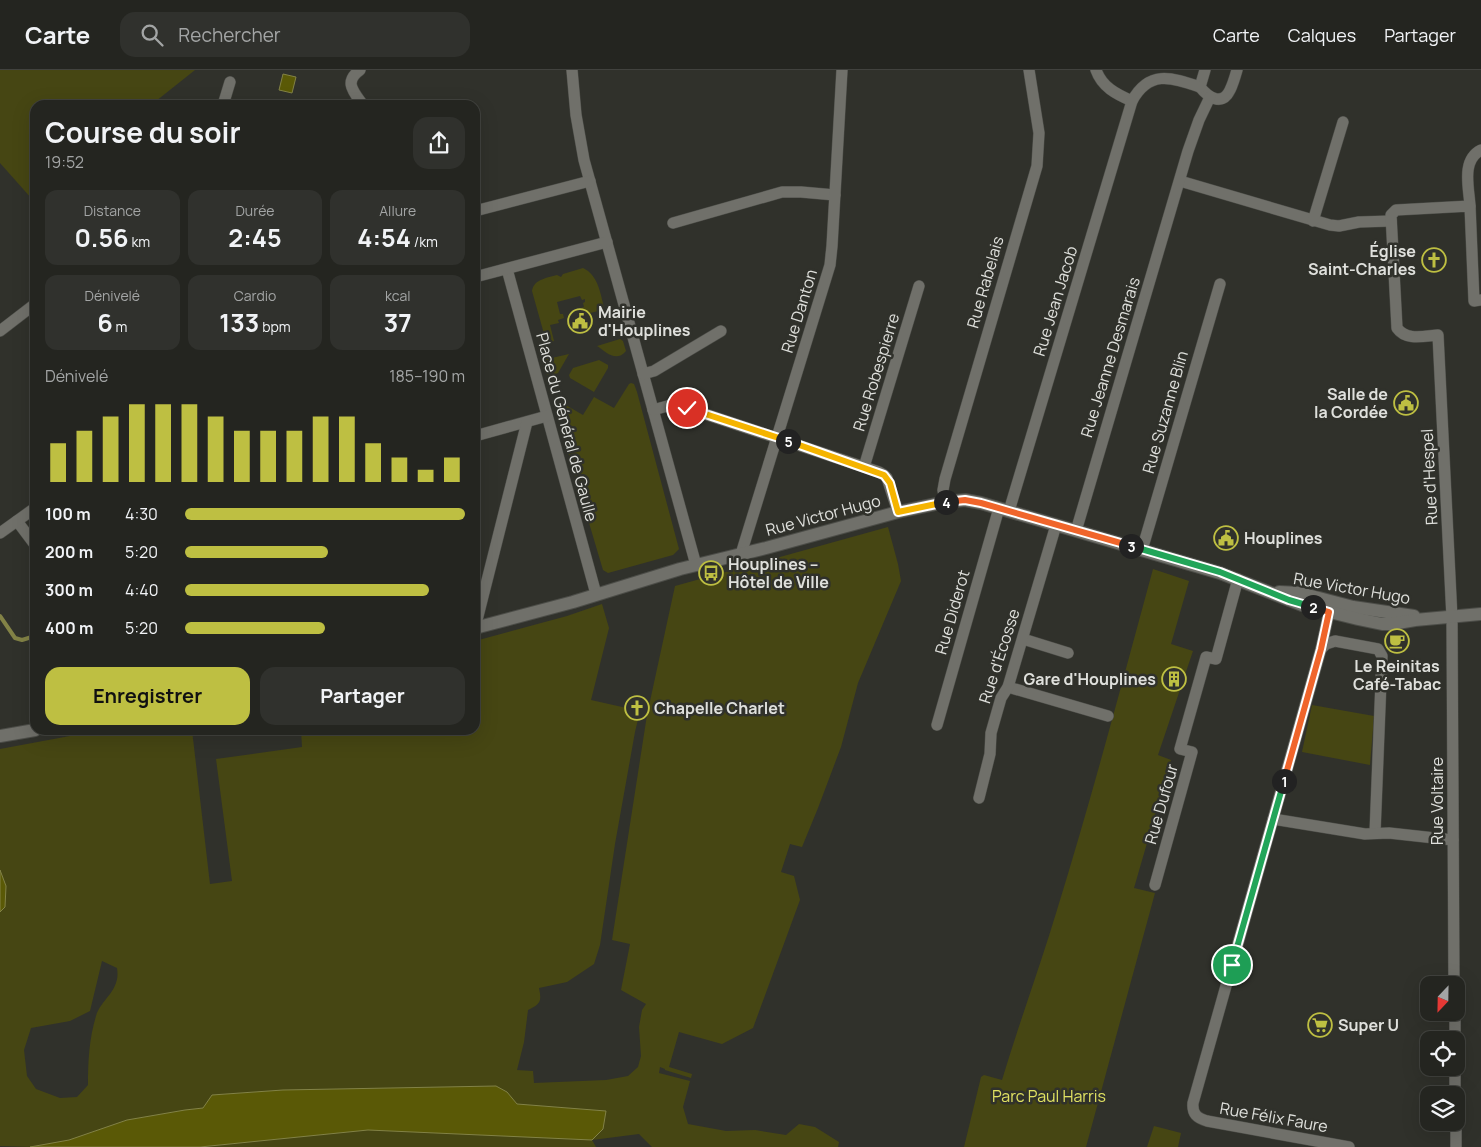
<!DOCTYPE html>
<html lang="fr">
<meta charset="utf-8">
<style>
body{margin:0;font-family:Manrope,sans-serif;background:#30312d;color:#f1f3f6;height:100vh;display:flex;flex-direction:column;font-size:19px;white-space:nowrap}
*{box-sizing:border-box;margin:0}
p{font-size:16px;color:#a3a5a5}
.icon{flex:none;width:28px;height:28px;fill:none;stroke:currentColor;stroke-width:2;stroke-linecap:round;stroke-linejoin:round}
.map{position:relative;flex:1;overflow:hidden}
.sheet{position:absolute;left:30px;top:30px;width:450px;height:635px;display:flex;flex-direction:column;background:#242520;border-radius:15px;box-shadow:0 5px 20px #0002,0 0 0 1px #41423e}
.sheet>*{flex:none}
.needle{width:32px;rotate:202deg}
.tools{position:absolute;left:1420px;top:906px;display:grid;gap:10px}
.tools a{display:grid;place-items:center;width:45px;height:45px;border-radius:10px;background:#242520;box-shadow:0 5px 20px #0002,0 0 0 1px #41423e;font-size:25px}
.pin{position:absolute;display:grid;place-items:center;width:42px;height:42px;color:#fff;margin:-21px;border:2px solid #fff;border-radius:50%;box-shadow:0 1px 5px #0007}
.km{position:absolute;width:25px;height:25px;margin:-12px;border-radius:50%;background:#222;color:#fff;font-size:14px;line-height:25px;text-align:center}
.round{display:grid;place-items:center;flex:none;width:52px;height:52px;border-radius:15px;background:#30312d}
.head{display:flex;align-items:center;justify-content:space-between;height:85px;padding:0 15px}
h1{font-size:28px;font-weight:700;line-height:38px}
.stats{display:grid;grid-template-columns:repeat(3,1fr);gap:8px;height:85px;padding:5px 15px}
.stats div{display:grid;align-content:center;border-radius:12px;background:#30312d;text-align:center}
.stats b{font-size:25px;font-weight:700}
.stats small{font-size:14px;font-weight:400}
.stats p{font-size:14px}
.chart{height:140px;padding:10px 15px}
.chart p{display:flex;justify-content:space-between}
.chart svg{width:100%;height:90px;margin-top:5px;stroke:#bebf42;stroke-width:6}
.cta{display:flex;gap:10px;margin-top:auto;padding:10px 15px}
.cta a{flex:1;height:58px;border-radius:15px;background:#bebf42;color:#111;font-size:20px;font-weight:700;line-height:58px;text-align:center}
.cta a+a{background:#30312d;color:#f1f3f6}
ul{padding:0 15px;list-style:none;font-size:16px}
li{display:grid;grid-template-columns:80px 60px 1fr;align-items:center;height:38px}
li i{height:12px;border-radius:6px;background:#bebf42}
header{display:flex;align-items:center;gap:30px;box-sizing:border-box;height:70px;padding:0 25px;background:#242520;border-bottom:1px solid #41423e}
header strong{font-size:24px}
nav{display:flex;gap:28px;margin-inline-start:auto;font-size:18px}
.search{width:350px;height:45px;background:#30312d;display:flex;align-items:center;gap:12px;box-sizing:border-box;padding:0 18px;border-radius:15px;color:#a3a5a5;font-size:19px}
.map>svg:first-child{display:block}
.green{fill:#464613;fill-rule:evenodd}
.water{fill:#5a5906;stroke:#828246}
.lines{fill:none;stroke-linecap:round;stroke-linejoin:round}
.stream{stroke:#828246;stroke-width:4}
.minor-casing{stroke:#4c4d48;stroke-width:12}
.secondary-casing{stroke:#4c4d48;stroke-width:14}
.minor{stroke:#70706a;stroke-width:11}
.secondary{stroke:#70706a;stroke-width:12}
.split-1-casing{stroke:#fff;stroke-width:10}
.split-2-casing{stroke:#fff;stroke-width:10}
.split-3-casing{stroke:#fff;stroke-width:10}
.split-4-casing{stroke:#fff;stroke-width:10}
.split-5-casing{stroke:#fff;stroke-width:10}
.split-6-casing{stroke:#fff;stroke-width:10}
.split-1{stroke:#22a559;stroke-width:6}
.split-2{stroke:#f0652b;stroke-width:6}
.split-3{stroke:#22a559;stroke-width:6}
.split-4{stroke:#f0652b;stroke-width:6}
.split-5{stroke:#f5b400;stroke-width:6}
.split-6{stroke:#f5b400;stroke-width:6}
.labels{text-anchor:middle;stroke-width:5;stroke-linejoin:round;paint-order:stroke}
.poi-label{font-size:16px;font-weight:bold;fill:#dfe0dc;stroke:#30312b;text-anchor:start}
.street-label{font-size:16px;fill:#dfe0dc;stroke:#30312b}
.park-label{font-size:16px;fill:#e0e161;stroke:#30312b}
</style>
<header>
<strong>Carte</strong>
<div class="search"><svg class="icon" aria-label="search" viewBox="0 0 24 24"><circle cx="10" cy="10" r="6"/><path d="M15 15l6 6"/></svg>Rechercher</div>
<nav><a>Carte</a><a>Calques</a><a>Partager</a></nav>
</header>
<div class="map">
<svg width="1481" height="1077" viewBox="0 0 1481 1077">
<rect width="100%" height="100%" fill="#30312b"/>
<g class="green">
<polygon points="0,0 195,0 151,35 35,35 35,126 32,129 0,93"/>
<path d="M583 198C598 205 600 222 604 237L602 240 590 243 589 241 583 243 581 238 584 237 583 233 585 232V229L582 230 580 226 557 232 560 244H563L564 248 558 250 559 253 550 255 554 271 548 273 546 271 532 221C534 209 547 208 557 205L561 207 563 204Z"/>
<path d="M620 269 623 271 626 281C616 293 606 282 597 276Z"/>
<polygon points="569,284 558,303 550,306 546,304 543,290"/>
<polygon points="599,290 608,295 608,298 594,322 570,308 569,305 573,298"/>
<polygon points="631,313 634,314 637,322 679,479 673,485 608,503 603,500 554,335 557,330 583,345 594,327 614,338 629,314"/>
<path d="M888 457 898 494 901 511 858 613 841 677 818 738 802 777 790 774 781 802 794 806 800 830 753 958 722 974 679 962 669 997 692 1004 691 1008 665 1000V999L660 997 659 1003 690 1011 683 1037 688 1054 726 1061 755 1060 786 1065 799 1054 815 1057 839 1072 838 1077H652L639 1064 592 1070 596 1077H200L368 1060 603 1059 606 1041 517 1034 507 1022 496 1016 283 1020 212 1025 204 1038 185 1040 127 1050 69 1070 30 1077 0 1076V842L5 837 6 816 0 800V679L102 660H146L149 661 152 660H192L210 814 232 811 216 689 302 677 301 660H475V571L567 546 602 534 609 558 591 630 640 641 635 662 615 774 600 875 594 894 567 912 539 918C542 932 540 934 528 940L524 972 517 1000 533 1001 534 1013 606 1010 628 1006 638 997 641 986 639 957 642 940 646 934 621 920 630 874 612 870 647 645 675 516ZM102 891 117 898C121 921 101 929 96 946 89 969 88 992 88 1015L77 1027 60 1028 36 1019 27 1006 24 980 31 958 70 951 90 941Z"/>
<path d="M1153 499 1189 511 1171 574 1193 581 1158 685 1171 690 1134 818 1155 823 1086 1077H964L981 1007 984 1005 1002 1010C1019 953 1040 897 1057 840 1092 727 1122 613 1153 499Z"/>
<polygon points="1312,635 1374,646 1370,695 1302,682"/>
<polygon points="1154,1056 1181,1063 1178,1077 1147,1077"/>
</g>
<g class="water">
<polygon points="283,4 296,7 292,23 279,20"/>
<polygon points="0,800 6,816 5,837 0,842"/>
<polygon points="496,1016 507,1022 517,1034 606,1041 603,1059 592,1070 368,1060 200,1077 30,1077 69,1070 127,1050 185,1040 203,1038 212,1025 283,1020"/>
</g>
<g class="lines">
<g class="stream">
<polyline points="309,35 310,33"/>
<polyline points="0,546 15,568 22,570 35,566"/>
</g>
<g class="minor-casing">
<g id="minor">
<path d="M360 0C343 12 354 22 363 35"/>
<polyline points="572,0 576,45 584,90 696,495"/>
<path d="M1096 0C1102 17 1116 24 1132 31"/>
<path d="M1205 0 1200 17C1208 27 1222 37 1230 20 1233 14 1235 7 1237 0"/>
<polyline points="223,35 230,12"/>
<polyline points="1180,111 1330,155 1339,156 1359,152 1391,151"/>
<path d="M1470 136C1469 118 1461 90 1481 80"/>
<polyline points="475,141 590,111"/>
<polyline points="1313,151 1343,52"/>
<polyline points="673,153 782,122 801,122 835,125"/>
<polyline points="507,199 596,524"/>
<polyline points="475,207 607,172"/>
<polyline points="0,261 35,234"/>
<polyline points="643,304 654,301 721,261"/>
<polyline points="653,340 671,335 687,338 879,402 884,405 887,408 898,442"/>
<polyline points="475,366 547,346"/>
<polyline points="864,397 919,216"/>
<polyline points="945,432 943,420 945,409 1037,96 1039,63 1029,0"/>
<path d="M1009 441 1132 31C1149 0 1170 7 1200 17"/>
<polyline points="17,451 35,475"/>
<polyline points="1076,461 1188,81 1199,50 1210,27"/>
<polyline points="0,463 35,438"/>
<polyline points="1142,480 1220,214"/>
<polyline points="741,484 830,195 832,176 842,0"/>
<path d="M1331 533 1321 579 1193 1033C1192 1044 1197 1048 1207 1051L1349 1077"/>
<polyline points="475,558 527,352"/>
<polyline points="1023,569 1068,583"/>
<polyline points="1321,579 1326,574 1335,571 1378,579 1382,586 1375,763"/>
<polyline points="1008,617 1108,646"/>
<polyline points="937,655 999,438"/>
<polyline points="979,728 990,684 991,663 1001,628 1008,617 1056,455"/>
<polyline points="1273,749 1365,764 1389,763 1453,770"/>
<polyline points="1155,815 1192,682 1180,679 1206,587 1216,589 1238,509"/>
<path d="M1454 915 1452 548 1438 265C1424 266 1406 271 1397 258L1391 145 1396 140 1470 136 1474 231 1481 230"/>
<polyline points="1455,942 1455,970"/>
<polyline points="1455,998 1455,1025"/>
<polyline points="1456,1052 1456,1077"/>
</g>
</g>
<g class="secondary-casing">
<g id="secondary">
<polyline points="1279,522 1300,523 1353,537 1414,546"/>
<polyline points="475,558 573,532 680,499 766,478 898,442 945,432 965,430 981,433 1220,503 1302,535 1358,549 1382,554 1392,554 1415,550 1481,544"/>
<polyline points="0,666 35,660"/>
</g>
</g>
<use href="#minor" class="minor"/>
<use href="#secondary" class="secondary"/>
</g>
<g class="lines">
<g class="split-1-casing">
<polyline id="split-1" points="1232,895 1284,711"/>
</g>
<g class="split-2-casing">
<polyline id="split-2" points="1284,711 1321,579 1329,542 1313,537"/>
</g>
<g class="split-3-casing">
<polyline id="split-3" points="1131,476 1220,502 1289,530 1313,537"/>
</g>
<g class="split-4-casing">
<polyline id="split-4" points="946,432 965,430 981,433 1131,476"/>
</g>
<g class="split-5-casing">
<polyline id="split-5" points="788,371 884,405 890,413 898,442 946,432"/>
</g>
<g class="split-6-casing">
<polyline id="split-6" points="687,338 788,371"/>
</g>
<use href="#split-1" class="split-1"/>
<use href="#split-2" class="split-2"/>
<use href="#split-3" class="split-3"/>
<use href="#split-4" class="split-4"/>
<use href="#split-5" class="split-5"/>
<use href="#split-6" class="split-6"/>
</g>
<defs>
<g id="church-ring" transform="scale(1.25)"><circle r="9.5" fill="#30312b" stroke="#bebf42" stroke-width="1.5"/><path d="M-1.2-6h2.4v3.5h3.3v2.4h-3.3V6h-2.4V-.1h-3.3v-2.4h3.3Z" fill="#bebf42"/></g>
<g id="civic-ring" transform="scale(1.25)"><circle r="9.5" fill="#30312b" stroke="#bebf42" stroke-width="1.5"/><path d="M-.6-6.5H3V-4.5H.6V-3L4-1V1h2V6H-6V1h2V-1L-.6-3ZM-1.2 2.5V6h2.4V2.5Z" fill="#bebf42"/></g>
<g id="bus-ring" transform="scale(1.25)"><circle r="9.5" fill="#30312b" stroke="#bebf42" stroke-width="1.5"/><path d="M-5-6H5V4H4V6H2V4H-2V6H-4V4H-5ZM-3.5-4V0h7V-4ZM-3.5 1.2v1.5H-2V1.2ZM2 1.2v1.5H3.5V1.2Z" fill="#bebf42"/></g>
<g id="cafe-ring" transform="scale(1.25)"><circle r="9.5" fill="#30312b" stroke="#bebf42" stroke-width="1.5"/><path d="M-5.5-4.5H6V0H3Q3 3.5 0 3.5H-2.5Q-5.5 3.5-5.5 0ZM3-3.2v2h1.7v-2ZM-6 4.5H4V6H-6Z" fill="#bebf42"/></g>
<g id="building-ring" transform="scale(1.25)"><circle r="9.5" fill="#30312b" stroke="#bebf42" stroke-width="1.5"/><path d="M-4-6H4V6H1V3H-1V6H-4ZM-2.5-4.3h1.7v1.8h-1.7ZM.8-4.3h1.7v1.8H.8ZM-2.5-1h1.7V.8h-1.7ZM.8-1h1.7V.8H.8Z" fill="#bebf42"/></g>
<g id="supermarket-ring" transform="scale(1.25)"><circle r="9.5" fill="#30312b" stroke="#bebf42" stroke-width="1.5"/><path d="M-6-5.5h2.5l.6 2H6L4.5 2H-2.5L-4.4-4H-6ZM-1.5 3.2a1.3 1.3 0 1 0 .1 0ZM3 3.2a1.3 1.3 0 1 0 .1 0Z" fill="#bebf42"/></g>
</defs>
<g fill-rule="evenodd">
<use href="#church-ring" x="1434" y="190"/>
<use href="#civic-ring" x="580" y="251"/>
<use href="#civic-ring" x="1406" y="333"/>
<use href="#civic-ring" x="1226" y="468"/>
<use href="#bus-ring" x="711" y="503"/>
<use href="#cafe-ring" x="1397" y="571"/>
<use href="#building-ring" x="1174" y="609"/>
<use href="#church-ring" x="637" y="638"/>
<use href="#supermarket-ring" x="1320" y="955"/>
</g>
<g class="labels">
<g class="poi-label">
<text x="1416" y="187" text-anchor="end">Église<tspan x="1416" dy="18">Saint-Charles</tspan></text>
<text x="598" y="248">Mairie<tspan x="598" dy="18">d'Houplines</tspan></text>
<text x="1388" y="330" text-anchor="end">Salle de<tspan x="1388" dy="18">la Cordée</tspan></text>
<text x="1244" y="474">Houplines</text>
<text x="728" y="500">Houplines –<tspan x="728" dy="18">Hôtel de Ville</tspan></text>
<text x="1397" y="602" text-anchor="middle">Le Reinitas<tspan x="1397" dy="18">Café-Tabac</tspan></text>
<text x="1156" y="615" text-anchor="end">Gare d'Houplines</text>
<text x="654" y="644">Chapelle Charlet</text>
<text x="1338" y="961">Super U</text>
</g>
<g class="street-label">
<text transform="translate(985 212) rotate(-74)" y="6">Rue Rabelais</text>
<text transform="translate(1055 231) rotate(-73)" y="6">Rue Jean Jacob</text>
<text transform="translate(799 241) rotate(-73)" y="6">Rue Danton</text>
<text transform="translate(1110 287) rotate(-73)" y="6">Rue Jeanne Desmarais</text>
<text transform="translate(876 302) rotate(-73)" y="6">Rue Robespierre</text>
<text transform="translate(1165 342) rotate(-74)" y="6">Rue Suzanne Blin</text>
<text transform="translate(567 357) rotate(75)" y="6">Place du Général de Gaulle</text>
<text transform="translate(1429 407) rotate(-93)" y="6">Rue d'Hespel</text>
<text transform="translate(823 445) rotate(-15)" y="6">Rue Victor Hugo</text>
<text transform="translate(1352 518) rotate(10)" y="6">Rue Victor Hugo</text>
<text transform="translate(952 542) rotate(-74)" y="6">Rue Diderot</text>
<text transform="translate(999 586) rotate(-72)" y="6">Rue d'Écosse</text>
<text transform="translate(1437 731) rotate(-90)" y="6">Rue Voltaire</text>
<text transform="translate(1161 734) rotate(-74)" y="6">Rue Dufour</text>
<text transform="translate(1274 1047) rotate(10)" y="6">Rue Félix Faure</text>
</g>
<g class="park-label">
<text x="1049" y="1032">Parc Paul Harris</text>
</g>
</g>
</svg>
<div class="tools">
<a><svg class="needle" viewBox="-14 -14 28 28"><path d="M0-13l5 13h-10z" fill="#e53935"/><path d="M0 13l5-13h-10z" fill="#a3a5a5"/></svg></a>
<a><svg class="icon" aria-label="locate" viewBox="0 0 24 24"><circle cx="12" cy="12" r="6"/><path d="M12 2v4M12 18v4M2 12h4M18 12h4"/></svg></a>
<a><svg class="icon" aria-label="layers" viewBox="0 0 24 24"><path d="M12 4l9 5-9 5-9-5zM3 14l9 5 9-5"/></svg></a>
</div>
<div class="pin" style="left:1232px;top:895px;background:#1e9e55"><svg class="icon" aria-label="arrive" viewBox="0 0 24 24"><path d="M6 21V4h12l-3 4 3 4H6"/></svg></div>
<div class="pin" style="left:687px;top:338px;background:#d93025"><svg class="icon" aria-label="check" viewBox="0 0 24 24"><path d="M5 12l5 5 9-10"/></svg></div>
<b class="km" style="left:1284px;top:711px">1</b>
<b class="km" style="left:1313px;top:537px">2</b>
<b class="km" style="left:1131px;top:476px">3</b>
<b class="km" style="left:946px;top:432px">4</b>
<b class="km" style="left:788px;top:371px">5</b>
<section class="sheet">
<div class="head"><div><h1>Course du soir</h1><p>19:52</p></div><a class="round"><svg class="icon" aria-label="share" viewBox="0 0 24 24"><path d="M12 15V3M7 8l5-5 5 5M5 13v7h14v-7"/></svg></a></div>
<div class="stats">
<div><p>Distance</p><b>0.56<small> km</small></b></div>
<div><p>Durée</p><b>2:45</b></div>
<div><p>Allure</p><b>4:54<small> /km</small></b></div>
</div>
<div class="stats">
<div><p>Dénivelé</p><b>6<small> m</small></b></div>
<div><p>Cardio</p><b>133<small> bpm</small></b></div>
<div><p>kcal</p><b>37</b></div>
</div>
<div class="chart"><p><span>Dénivelé</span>185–190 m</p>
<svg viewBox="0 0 160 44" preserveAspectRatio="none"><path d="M5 44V25M15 44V19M25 44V12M35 44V6M45 44V6M55 44V6M65 44V12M75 44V19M85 44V19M95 44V19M105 44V12M115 44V12M125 44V25M135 44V32M145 44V38M155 44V32"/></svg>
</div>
<ul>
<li><b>100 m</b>4:30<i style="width:100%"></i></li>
<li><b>200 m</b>5:20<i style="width:51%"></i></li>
<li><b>300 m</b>4:40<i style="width:87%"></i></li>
<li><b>400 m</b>5:20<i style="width:50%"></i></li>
</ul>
<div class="cta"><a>Enregistrer</a><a>Partager</a></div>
</section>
</div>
